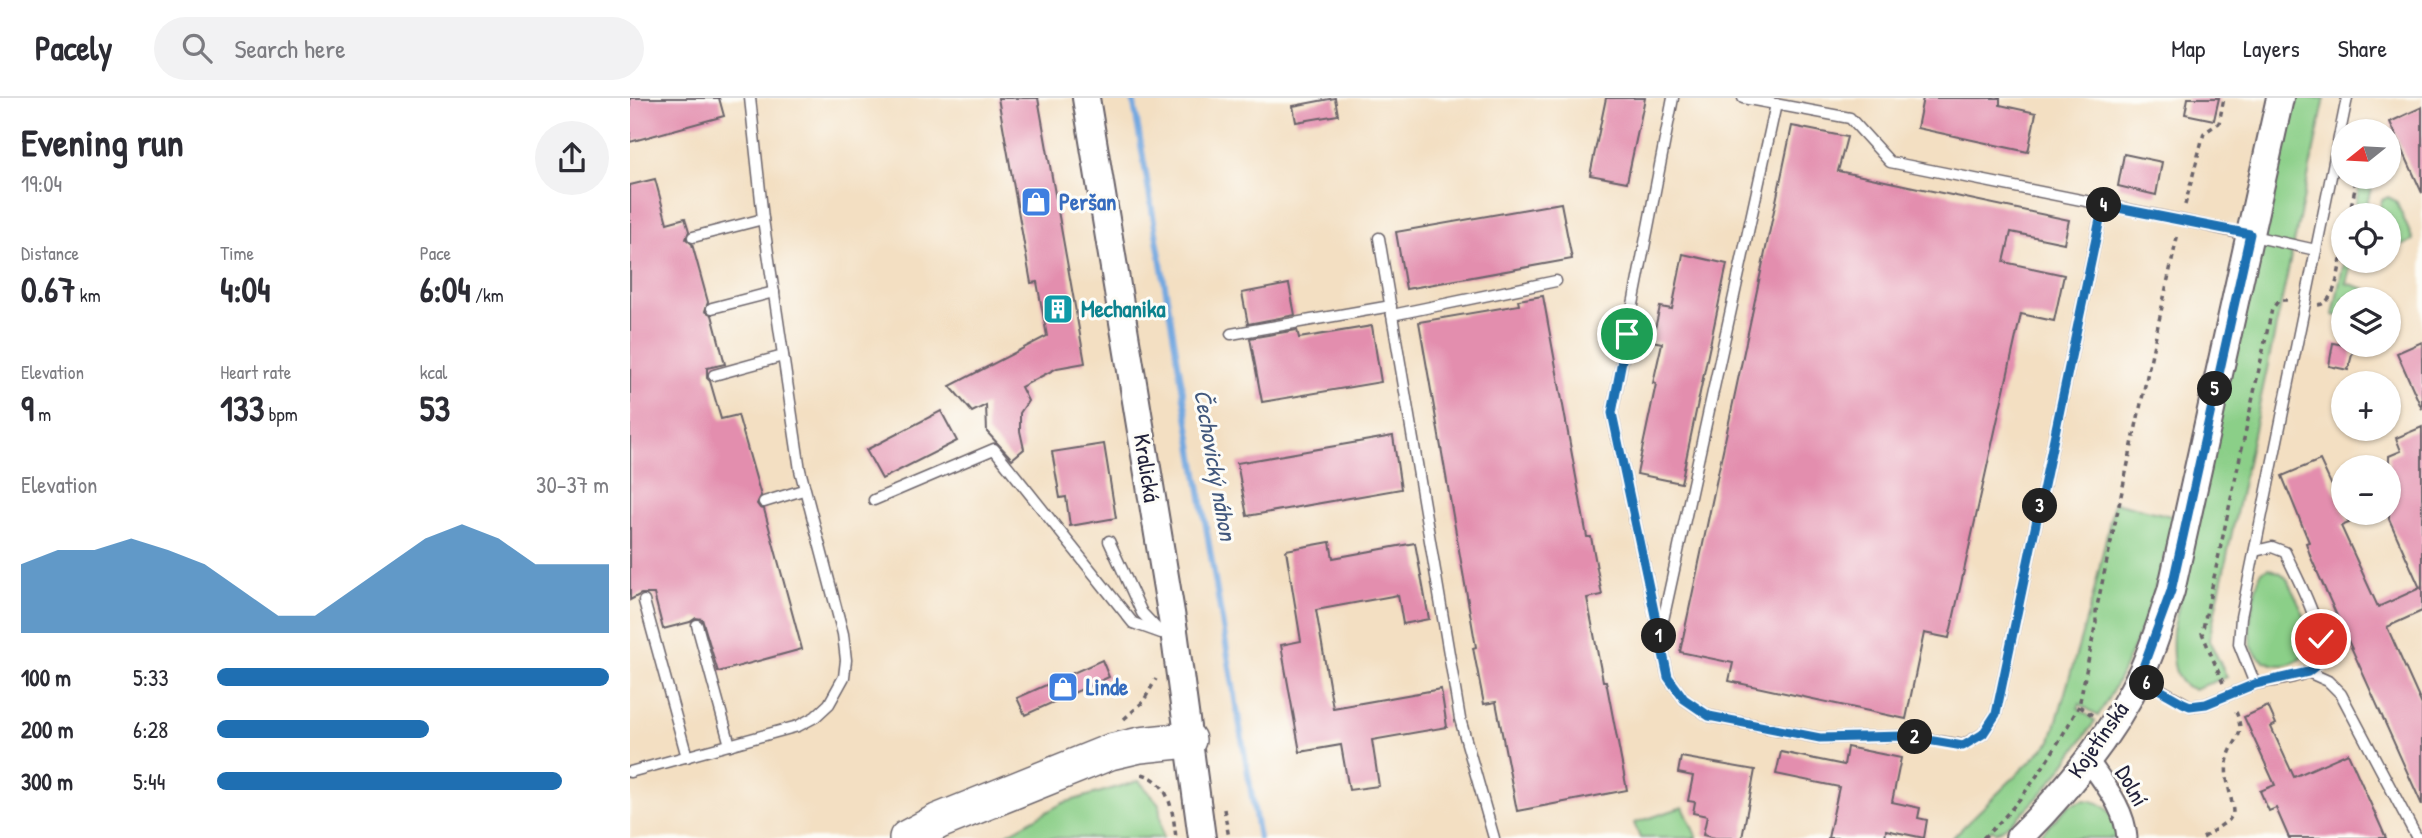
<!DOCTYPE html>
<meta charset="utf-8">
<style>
body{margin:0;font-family:"Patrick Hand",sans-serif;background:#f2f2f3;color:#2b2b33;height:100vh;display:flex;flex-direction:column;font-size:26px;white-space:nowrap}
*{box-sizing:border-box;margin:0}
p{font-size:23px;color:#7c7c81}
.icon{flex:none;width:38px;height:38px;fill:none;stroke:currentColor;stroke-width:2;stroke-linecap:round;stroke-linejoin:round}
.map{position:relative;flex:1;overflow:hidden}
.side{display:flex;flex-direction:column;background:#fff;width:630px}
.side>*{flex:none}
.needle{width:46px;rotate:252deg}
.controls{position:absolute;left:1701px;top:21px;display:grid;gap:14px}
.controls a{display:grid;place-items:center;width:70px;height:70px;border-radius:50%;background:#fff;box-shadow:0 2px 5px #0004;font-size:35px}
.pin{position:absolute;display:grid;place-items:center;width:60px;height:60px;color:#fff;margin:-30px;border:4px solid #fff;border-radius:50%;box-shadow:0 2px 7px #0007}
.km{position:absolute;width:35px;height:35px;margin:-18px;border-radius:50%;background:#222;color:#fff;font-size:19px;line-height:35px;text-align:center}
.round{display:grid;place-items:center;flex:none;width:74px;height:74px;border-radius:37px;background:#f2f2f3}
.headline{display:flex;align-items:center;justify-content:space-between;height:119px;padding:0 21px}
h1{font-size:38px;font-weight:800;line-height:52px}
.metrics{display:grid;grid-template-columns:repeat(3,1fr);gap:10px;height:119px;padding:7px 21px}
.metrics div{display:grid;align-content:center}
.metrics b{font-size:35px;font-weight:800}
.metrics small{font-size:19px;font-weight:400}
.metrics p{font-size:19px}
.chart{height:196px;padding:14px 21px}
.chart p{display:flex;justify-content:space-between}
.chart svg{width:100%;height:126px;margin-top:7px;fill:#1f6fb2;opacity:.7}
ul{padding:0 21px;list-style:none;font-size:23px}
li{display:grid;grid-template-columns:112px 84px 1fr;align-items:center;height:52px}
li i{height:18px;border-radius:9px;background:#1f6fb2}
header{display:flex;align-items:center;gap:42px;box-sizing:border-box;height:98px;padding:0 35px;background:#fff;border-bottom:2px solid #e1e1e2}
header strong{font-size:33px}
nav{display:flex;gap:38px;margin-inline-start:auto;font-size:24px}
.search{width:490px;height:63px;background:#f2f2f3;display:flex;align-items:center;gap:18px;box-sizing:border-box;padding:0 24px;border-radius:38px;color:#7c7c81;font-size:26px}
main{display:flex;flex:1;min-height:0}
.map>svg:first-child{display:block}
.green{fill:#8bcf88;stroke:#567862;stroke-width:2}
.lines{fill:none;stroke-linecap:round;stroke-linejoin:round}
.stream{stroke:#73a8e0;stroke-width:6}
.building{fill:#e38eae}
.lane-casing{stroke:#6b646a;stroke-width:13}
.street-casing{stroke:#6b646a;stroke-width:23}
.secondary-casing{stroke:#6b646a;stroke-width:30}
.highway-casing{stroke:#6b646a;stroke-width:38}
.path{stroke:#6b646a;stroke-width:3.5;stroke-dasharray:5 5;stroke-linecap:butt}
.lane{stroke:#fff;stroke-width:10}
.street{stroke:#fff;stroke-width:19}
.secondary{stroke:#fff;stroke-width:26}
.highway{stroke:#fff;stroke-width:35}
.route-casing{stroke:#fff;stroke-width:14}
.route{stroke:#1f6fb2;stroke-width:9}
.labels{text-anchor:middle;stroke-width:6;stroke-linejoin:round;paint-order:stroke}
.shop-label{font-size:23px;font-weight:bold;fill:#366cbe;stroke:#fdfcf7;text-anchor:start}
.culture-label{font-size:23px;font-weight:bold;fill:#0d838f;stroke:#fdfcf7;text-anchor:start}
.street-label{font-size:23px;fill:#22223b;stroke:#fdfcf7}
.water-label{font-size:24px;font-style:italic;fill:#42587d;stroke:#fdfcf7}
</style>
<header>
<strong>Pacely</strong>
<div class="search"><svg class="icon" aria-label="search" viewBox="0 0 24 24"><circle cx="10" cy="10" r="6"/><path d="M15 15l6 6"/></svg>Search here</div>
<nav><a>Map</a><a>Layers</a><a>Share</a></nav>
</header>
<main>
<section class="side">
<div class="headline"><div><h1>Evening run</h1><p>19:04</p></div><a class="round"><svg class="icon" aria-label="share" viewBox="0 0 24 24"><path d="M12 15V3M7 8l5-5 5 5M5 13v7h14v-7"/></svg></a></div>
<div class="metrics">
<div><p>Distance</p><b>0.67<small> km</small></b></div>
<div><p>Time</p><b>4:04</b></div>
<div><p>Pace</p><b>6:04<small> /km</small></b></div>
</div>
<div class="metrics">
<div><p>Elevation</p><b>9<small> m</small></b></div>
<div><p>Heart rate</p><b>133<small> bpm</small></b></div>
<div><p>kcal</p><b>53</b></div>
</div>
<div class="chart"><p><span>Elevation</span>30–37 m</p>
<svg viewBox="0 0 160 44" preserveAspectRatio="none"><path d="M0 44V20L10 15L20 15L30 11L40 15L50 20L60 29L70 38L80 38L90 29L100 20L110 11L120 6L130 11L140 20L150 20L160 20V44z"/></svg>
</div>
<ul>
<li><b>100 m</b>5:33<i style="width:100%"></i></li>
<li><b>200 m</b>6:28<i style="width:54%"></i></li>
<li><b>300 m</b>5:44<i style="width:88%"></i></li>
</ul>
</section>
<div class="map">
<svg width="1792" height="740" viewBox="0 0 1792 740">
<rect width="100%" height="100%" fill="#fdfcf7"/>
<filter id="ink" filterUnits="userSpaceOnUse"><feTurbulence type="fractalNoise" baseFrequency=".0143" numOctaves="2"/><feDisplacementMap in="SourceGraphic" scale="14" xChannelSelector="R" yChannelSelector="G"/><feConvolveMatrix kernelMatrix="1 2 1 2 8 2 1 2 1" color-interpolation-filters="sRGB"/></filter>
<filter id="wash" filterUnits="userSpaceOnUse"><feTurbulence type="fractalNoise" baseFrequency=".00686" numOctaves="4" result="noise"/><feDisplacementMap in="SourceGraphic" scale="28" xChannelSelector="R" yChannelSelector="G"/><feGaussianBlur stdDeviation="1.57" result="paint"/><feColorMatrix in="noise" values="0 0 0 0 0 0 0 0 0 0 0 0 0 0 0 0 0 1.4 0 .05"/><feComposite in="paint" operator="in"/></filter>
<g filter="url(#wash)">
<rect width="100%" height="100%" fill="#f3dfc2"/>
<g class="green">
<path d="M1659 0H1695L1579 542 1597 579 1564 591C1540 587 1542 551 1543 533Z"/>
<polygon points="1726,79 1744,79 1734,117 1723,117 1729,90"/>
<path d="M1758 99 1766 103 1783 142C1776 147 1768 149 1759 149V117H1748L1752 102Z"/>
<polygon points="1714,163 1722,163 1716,185 1736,191 1736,195 1743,196 1746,201 1713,201 1713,219 1703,217"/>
<path d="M1484 404 1545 419C1528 488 1506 557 1468 618L1450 606 1448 610 1465 623C1439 661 1406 711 1366 735L1362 731 1353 740H1322L1421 643 1463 498Z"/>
<path d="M1638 470 1651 475 1657 481C1663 496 1678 520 1679 536 1683 571 1638 576 1624 553 1614 538 1625 490 1631 474Z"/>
<polygon points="509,683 529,706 533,740 370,740 433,705"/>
<path d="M1454 702C1477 703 1486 718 1487 740H1407L1439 707Z"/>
<polygon points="1053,709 1067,740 1010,740 1004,725"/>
</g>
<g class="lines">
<polyline class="stream" points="503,0 629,740"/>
</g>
<g id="blocks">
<g class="building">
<polygon points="0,0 89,0 94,18 0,44"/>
<polygon points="368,0 408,0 455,265 427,270 391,289 398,303 390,315 390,333 394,351 382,361 357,334 356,307 342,314 320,288 417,238 407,184 401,185"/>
<polygon points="705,0 708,17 666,24 663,8"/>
<polygon points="976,0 1015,0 997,84 960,77"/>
<polygon points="1293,0 1370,0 1370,7 1406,15 1398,54 1287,30"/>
<polygon points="1558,0 1589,0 1584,22 1555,16"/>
<polygon points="1792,9 1792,95 1760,24"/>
<polygon points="1162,28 1217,39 1208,73 1439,122 1434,145 1381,134 1374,164 1434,177 1424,223 1391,216 1319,540 1294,535 1276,621 1099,583 1103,565 1050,554"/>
<polygon points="1494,56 1532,64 1526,97 1488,88"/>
<polygon points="25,81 37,125 55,120 59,133 56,141 62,146 78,204 75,213 82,217 95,266 77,270 77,280 80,283 91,321 108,317 131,398 127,406 130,410 134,411 172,551 88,574 72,521 66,520 60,524 33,531 24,496 11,496 0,502 0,87"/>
<polygon points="931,105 942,161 776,191 766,134"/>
<polygon points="1053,156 1097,166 1051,385 1007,376 1026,286 1023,285 1032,245 1022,243 1030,209 1042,211"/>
<polygon points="659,186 665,217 618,226 612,195"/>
<polygon points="913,198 957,439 961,439 972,497 957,500 973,583 976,583 997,692 887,713 866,604 854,606 843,550 846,549 789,224 889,207 888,202"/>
<polygon points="742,228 751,284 632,304 620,240 667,232 669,240"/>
<polygon points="1792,244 1792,311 1767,255"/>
<polygon points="1703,245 1724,249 1718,272 1699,268"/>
<polygon points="311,313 327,343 252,381 236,352"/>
<polygon points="1792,329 1792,513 1757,529 1792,607 1792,707 1681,460 1676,445 1679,444 1652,378 1690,362 1719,425 1711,428 1748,509 1790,490 1759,421 1759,358 1771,353 1766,340"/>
<polygon points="763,338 771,391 617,418 607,365"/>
<polygon points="474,346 486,420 440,428 436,399 430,400 422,354"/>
<polygon points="700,444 703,460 785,445 799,521 773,526 768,497 686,512 703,610 811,591 817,629 742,642 749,688 719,692 711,647 670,654 651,547 671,543 656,452"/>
<polygon points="472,562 479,579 395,617 387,600"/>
<polygon points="1638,608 1646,626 1641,629 1664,679 1718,655 1756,740 1659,740 1646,710 1639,713 1630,693 1645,687 1614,619"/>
<polygon points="1217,649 1271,660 1262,704 1290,710 1288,720 1297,722 1294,740 1256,732 1255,740 1198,740 1209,689 1146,676 1151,654 1214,667"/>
<polygon points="1051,659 1125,672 1112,740 1085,740 1073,737 1077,718 1063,715 1065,704 1058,703 1063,678 1048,675"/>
</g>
</g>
</g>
<g filter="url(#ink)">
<use href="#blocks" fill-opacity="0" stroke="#6b646a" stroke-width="2"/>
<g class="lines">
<g class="lane-casing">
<g id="lane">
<polyline points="1043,0 982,315 1038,579 1054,601 1079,618 1190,640 1274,638 1333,647 1353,636 1366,616 1473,107"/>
<polyline points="1113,0 1220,20 1260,64 1551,122 1686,152"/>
<polyline points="63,139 133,121"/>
<polyline points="749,140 830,621 864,740"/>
<polyline points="82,210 144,194"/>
<polyline points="762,217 926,183"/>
<polyline points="601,236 761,208"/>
<polyline points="84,277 153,258"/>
<polyline points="244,402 364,351 503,525 531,535 544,533"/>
<polyline points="134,404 173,392"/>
<polyline points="479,443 512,515 528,532"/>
<path d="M1625 453 1642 449 1655 454C1665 477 1708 551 1683 571 1672 580 1640 583 1625 586"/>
<polyline points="14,503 57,659"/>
<polyline points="67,527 100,647"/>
<polyline points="1030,536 1146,6"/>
<polyline points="1678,574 1698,583 1711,596 1787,740"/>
<polyline points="1510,580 1560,608 1576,606 1625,586 1609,546 1611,519 1717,0"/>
<polyline points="0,674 168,628 185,619 199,606 214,579 216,562 213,536 170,372 133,121 120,0"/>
</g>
</g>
<g class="street-casing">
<path id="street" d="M1458 662C1474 686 1495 710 1497 740"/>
</g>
<g class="secondary-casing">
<g id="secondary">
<polyline points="456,0 544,533 572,740"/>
<path d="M1389 740C1436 693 1480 640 1509 580 1523 553 1531 522 1541 493L1650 0"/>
</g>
</g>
<g class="highway-casing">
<polyline id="highway" points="277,740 309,723 480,654 510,647 558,642"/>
</g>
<g class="path">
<polyline points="1555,107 1574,35 1589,25 1594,0"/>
<polyline points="1719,117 1725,91 1722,79"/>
<path d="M1688 207C1708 205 1710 163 1713 146"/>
<polyline points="1593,585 1572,535 1642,211 1649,202 1660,202"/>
<polyline points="1462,617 1449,608 1466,524 1466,513 1548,135"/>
<polyline points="494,621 513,604 526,581"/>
<path d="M512 676C540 683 543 715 546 740"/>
<polyline points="594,711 599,740"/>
<path d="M1353 740C1394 704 1423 655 1449 608"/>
<path d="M1573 740 1599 722 1603 716C1603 700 1594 681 1597 665 1601 640 1618 642 1605 611"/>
</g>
<use href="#lane" class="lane"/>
<use href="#street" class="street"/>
<use href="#secondary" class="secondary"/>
<use href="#highway" class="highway"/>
</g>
</g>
<g class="lines" filter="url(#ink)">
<g class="route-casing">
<polyline id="route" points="997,236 982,315 1038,579 1054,601 1079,618 1190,640 1274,638 1333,648 1353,636 1366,616 1473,107 1620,136 1541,493 1509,580 1553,605 1560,608 1576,606 1625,586 1678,574 1688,566 1691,541"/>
</g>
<use href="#route" class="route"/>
</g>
<defs>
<g id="shop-square" transform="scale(1.575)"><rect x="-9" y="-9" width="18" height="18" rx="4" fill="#3f7fe0" stroke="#fdfcf7"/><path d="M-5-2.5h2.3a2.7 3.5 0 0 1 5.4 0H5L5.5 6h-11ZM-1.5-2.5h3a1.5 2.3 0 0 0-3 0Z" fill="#fff"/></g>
<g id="building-square" transform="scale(1.575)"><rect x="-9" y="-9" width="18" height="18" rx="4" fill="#0f9aa8" stroke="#fdfcf7"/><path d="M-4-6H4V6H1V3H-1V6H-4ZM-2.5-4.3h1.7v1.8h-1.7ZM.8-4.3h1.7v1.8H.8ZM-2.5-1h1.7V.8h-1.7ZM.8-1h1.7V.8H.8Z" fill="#fff"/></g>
</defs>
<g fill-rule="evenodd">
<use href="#shop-square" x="406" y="104"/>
<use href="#building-square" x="428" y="211"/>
<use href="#shop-square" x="433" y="589"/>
</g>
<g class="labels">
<g class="shop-label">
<text x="429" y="112">Peršan</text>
<text x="456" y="597">Linde</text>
</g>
<g class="culture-label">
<text x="451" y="219">Mechanika</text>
</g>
<g class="street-label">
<text transform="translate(517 370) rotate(81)" y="8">Kralická</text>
<text transform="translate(1468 642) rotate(-55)" y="8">Kojetínská</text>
<text transform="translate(1502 688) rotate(61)" y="8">Dolní</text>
</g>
<g class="water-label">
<text transform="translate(585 367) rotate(80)" y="8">Čechovický náhon</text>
</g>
</g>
</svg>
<div class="controls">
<a><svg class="needle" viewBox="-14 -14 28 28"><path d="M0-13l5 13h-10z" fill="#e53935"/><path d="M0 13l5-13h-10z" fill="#7c7c81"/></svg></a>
<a><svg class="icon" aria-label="locate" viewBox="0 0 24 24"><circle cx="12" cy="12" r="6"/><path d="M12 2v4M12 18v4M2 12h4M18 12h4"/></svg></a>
<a><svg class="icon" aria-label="layers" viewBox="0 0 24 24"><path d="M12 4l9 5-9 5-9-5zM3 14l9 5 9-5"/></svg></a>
<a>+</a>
<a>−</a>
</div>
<div class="pin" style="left:997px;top:236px;background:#1e9e55"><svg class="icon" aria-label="arrive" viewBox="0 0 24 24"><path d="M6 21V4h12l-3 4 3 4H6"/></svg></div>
<div class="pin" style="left:1691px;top:541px;background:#d93025"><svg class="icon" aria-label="check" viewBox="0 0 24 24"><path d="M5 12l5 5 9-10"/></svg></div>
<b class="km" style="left:1029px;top:538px">1</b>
<b class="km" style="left:1285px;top:639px">2</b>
<b class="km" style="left:1410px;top:408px">3</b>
<b class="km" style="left:1474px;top:107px">4</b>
<b class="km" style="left:1585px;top:291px">5</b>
<b class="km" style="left:1517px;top:585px">6</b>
</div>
</main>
